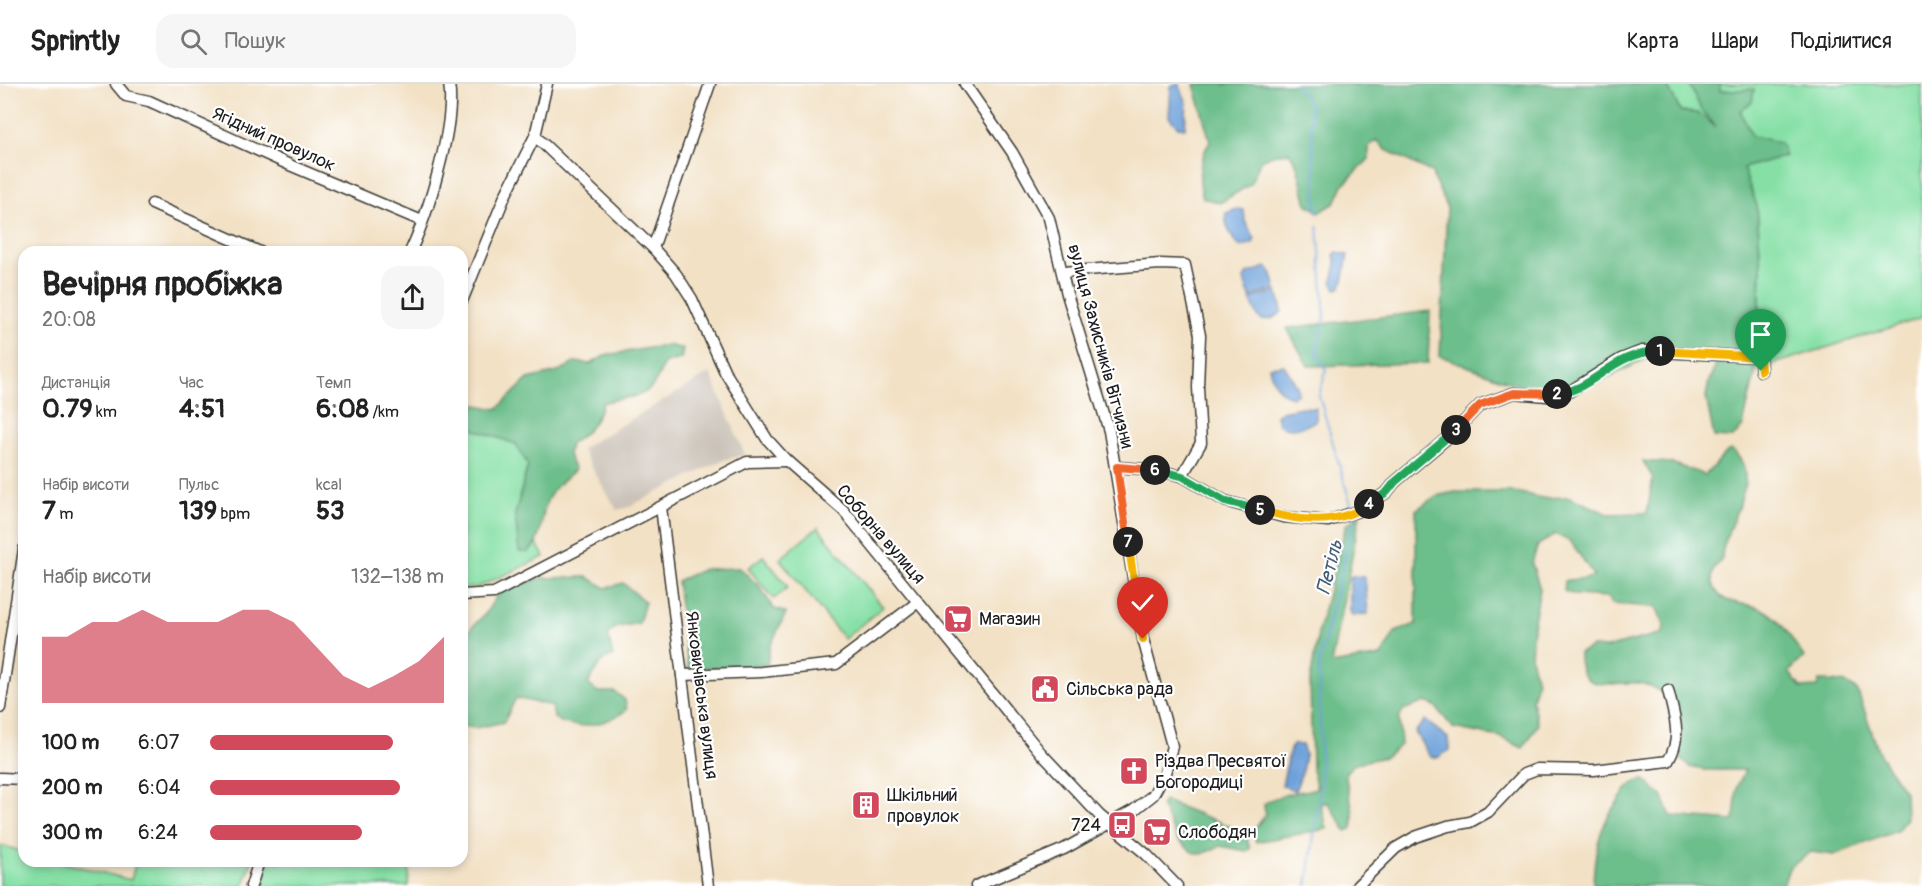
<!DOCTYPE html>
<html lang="uk">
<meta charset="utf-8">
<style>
body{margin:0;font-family:Pangolin,sans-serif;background:#f6f6f6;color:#222;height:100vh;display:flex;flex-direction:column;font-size:22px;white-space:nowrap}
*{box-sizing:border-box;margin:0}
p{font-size:20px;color:#767676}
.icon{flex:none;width:33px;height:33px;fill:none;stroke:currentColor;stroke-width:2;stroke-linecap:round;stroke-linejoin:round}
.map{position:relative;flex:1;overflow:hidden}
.drawer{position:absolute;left:18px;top:162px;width:450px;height:621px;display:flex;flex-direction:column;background:#fff;border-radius:18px;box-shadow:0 3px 9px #0003}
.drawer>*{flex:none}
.pin{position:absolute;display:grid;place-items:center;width:51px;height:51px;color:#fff;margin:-62px -26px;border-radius:50% 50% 50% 0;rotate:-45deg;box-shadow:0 0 6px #0007}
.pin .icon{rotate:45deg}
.km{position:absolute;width:30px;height:30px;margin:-15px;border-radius:50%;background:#222;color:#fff;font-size:16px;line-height:30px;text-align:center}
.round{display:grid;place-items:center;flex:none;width:63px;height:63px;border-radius:18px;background:#f6f6f6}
.headline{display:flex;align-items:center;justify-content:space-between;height:102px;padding:0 24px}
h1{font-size:33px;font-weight:700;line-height:45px}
.stats{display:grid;grid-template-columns:repeat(3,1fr);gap:9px;height:102px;padding:6px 24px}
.stats div{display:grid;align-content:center}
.stats b{font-size:26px;font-weight:700}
.stats small{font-size:16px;font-weight:400}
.stats p{font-size:16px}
.chart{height:168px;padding:12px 24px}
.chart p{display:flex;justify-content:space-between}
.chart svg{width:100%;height:108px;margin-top:6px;fill:#d1495b;opacity:.7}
ul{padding:0 24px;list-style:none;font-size:20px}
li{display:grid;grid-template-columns:96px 72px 1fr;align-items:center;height:45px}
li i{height:15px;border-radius:8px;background:#d1495b}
header{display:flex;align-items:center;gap:36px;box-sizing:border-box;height:84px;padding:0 30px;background:#fff;border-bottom:2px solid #e0e0e0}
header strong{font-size:28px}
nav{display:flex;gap:33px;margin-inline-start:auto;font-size:21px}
.search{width:420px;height:54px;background:#f6f6f6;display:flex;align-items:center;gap:15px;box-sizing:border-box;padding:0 21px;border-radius:18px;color:#767676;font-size:22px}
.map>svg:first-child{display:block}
.industrial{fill:#cbc2b8}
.green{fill:#86e0a6;stroke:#517e61;stroke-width:1.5}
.forest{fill:#6cbe8b;stroke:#446d54;stroke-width:1.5}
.water{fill:#6ea2da;stroke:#455f7b;stroke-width:1.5}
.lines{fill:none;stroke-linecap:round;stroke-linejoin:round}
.stream{stroke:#6ea2da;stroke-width:2}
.minor-casing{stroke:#3c3a35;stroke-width:13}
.minor{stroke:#fff;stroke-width:10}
.split-1-casing{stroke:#fff;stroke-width:12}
.split-2-casing{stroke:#fff;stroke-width:12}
.split-3-casing{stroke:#fff;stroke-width:12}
.split-4-casing{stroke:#fff;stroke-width:12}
.split-5-casing{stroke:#fff;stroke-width:12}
.split-6-casing{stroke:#fff;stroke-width:12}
.split-7-casing{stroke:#fff;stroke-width:12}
.split-8-casing{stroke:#fff;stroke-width:12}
.split-1{stroke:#f5b400;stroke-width:8}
.split-2{stroke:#22a559;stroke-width:8}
.split-3{stroke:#f0652b;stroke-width:8}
.split-4{stroke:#22a559;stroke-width:8}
.split-5{stroke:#f5b400;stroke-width:8}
.split-6{stroke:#22a559;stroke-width:8}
.split-7{stroke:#f0652b;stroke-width:8}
.split-8{stroke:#f5b400;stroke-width:8}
.labels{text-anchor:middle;stroke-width:4.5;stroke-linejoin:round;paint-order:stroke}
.street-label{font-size:18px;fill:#1c1c1c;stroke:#fff}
.poi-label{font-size:18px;fill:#1c1c1c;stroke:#fff;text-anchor:start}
.water-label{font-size:20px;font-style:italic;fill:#455f7b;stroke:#fff}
</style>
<header>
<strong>Sprintly</strong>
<div class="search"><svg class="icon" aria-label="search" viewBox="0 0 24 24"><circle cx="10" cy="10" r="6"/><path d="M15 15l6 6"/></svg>Пошук</div>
<nav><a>Карта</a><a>Шари</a><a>Поділитися</a></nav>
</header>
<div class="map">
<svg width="1922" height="802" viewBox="0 0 1922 802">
<rect width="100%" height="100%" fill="#fff"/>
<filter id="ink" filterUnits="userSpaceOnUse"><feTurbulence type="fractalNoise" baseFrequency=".0167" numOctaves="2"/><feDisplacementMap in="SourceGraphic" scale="12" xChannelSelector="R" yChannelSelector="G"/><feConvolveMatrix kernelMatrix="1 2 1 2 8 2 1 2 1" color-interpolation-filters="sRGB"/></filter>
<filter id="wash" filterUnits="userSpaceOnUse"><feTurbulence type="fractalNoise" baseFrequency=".008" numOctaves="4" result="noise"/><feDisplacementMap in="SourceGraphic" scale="24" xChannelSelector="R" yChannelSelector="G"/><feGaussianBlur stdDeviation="1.35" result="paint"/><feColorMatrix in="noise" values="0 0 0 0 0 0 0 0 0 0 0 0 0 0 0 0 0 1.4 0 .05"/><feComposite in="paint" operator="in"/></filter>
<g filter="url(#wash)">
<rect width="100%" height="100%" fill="#f2e1c5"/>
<polygon class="industrial" points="710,289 745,371 723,376 626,424 617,426 581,365"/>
<g class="green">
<polygon points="1666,0 1922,0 1922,234 1777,279 1768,286 1757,281 1761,186 1757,122 1698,29 1681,28"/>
<polygon points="462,341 516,360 528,380 515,431 528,468 537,460 544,473 478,503 462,505"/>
<polygon points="818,443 883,523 844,555 780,475"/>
<polygon points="763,472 788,503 774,515 748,484"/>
<polygon points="0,761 24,768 24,777 57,777 131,796 136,777 252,777 243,802 0,802"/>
<polygon points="268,777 410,777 408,802 261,802"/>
</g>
<g class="forest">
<path d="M1194 0H1666L1681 28 1698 29 1716 43 1701 25 1689 0H1720V7L1754 5 1752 18 1740 27 1752 52 1780 58 1785 72 1743 84 1757 122 1761 186 1757 281 1743 342 1733 354 1714 353 1706 313 1709 297 1717 279 1646 275 1595 300 1531 306 1440 272 1447 124 1431 88 1386 66 1377 56 1369 62V75L1343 101 1335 119 1320 128 1307 120 1296 78 1289 68 1272 71 1260 77 1251 100 1220 119 1203 114C1197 93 1199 76 1210 57Z"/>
<polygon points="1430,227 1428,279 1308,282 1287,244"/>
<path d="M668 261 683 265 681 275 664 279C650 320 638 308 602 319 598 338 586 350 570 360L568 371 575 386C565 395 554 403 548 415 539 433 545 453 528 468H519L515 431 528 381 516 360 462 341V318L497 325 528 295 558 288 576 278 590 280 606 271Z"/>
<path d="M1732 366C1766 395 1723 440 1722 474 1716 481 1710 489 1713 499 1719 526 1751 515 1769 529 1784 540 1793 558 1804 573L1789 588 1801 604 1817 603 1819 597C1834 598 1848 595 1858 608L1880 671 1905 708 1906 734 1897 747 1834 771 1811 768 1789 784 1783 802H1593C1594 771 1598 744 1617 719 1626 707 1628 698 1644 696L1662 712 1671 732 1734 737 1737 703 1745 686H1704L1690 683 1681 675 1665 611C1657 606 1649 600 1639 599 1611 597 1578 612 1579 569L1592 563 1606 564 1663 549 1664 540 1656 523 1612 520 1608 513 1575 511 1564 507 1565 497C1576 494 1585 497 1594 492L1571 458 1556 450 1538 461 1532 479 1540 505 1533 542 1531 573 1537 598 1532 616 1538 641 1523 664 1500 653 1453 644 1435 622 1425 618 1403 626 1399 635 1401 661 1385 673 1356 679 1346 688C1345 708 1357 723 1352 744L1347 748 1328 719H1321L1327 745 1256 758 1253 748 1265 731 1264 720C1279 709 1299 709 1317 704L1312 686 1310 597 1319 544 1346 441 1360 431 1331 580 1381 572 1395 548 1416 540V426L1436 412 1455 408H1516L1542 414 1570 413 1608 430 1647 429 1653 394 1643 377 1671 379 1705 391 1728 367Z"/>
<polygon points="740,484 760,503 773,524 786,529 770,563 767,581 688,585 677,497 704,485"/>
<path d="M587 493 606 504 623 499 645 518 639 539 617 543 608 550 613 573C599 574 595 590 588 600L598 608H615L625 616 627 626C607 640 576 649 554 634L552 622 516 614 504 638 475 644 462 642V553L486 529 499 508 540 494Z"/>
<polygon points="1165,717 1245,748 1250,765 1246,767 1220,762 1202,770 1192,768 1177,755 1161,721"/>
</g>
<g class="water">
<polygon points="1179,0 1187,19 1185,44 1178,43 1169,33 1171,1"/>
<path d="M1237 125 1244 126 1245 137 1255 155 1253 159 1241 163C1232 157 1224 140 1226 129Z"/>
<path d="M1337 168 1348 171C1345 182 1346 194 1340 204L1336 205 1332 198 1336 180 1334 171Z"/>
<polygon points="1266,183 1271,187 1276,205 1250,213 1244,196 1246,190"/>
<path d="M1277 207 1282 227C1277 234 1271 235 1262 236L1258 233 1250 215Z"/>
<path d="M1284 281 1297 302 1298 310 1292 313C1278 309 1272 297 1269 283Z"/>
<path d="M1302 323 1316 324V336C1306 344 1288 347 1278 340L1276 332 1281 327Z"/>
<polygon points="1352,492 1365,493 1368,530 1352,531 1350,527 1350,493"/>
<polygon points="1425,636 1448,654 1449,666 1439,673 1430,673 1415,648"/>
<polygon points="1294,660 1302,661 1305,670 1302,688 1295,707 1282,701 1290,665"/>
</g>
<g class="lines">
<g class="stream">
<polyline points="1295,0 1310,20 1317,129"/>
<polyline points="1318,142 1325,234 1316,267 1326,286 1319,312 1352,424"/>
<polyline points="1307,802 1321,699 1319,577 1355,432"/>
</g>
</g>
</g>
<g filter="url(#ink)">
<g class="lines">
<g class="minor-casing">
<g id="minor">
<polyline points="116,0 126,12 149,17 292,82 422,137"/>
<polyline points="965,0 1012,68 1049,134 1067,210 1109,347 1143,555 1172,662 1165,689 1153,711 1134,726 1064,765 976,802"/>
<polyline points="535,52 653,164 676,190 692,215 725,288 767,355 787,377 843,426 1041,669 1099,731 1146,770 1177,802"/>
<polyline points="152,120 260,168"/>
<polyline points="653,164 710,0"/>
<path d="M410 168C428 130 456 40 449 0"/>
<polyline points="1063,188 1160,180 1185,181 1200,251 1198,303 1201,359 1182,392"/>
<polyline points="462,217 505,112 535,52 547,0"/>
<polyline points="1117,383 1156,386 1182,392 1225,417 1283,433 1328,437 1358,427 1387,408 1395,398 1452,350 1480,321 1514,309 1547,312 1567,309 1621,275 1642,267 1760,273 1761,287"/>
<polyline points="661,423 708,802"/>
<polyline points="462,511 494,509 747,378 787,377"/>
<polyline points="682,591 761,588 836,580 918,518"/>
<polyline points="0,624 24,465"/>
<polyline points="0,694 24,695"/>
<polyline points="251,802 259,777"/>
<path d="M1357 802 1396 764 1415 753 1448 742 1470 738 1488 728 1524 690 1537 685 1594 686 1668 677C1683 653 1674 632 1668 606"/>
</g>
</g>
<use href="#minor" class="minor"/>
</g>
</g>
<g class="lines" filter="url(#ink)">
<g class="split-1-casing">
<polyline id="split-1" points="1660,267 1760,273 1761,287"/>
</g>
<g class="split-2-casing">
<path id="split-2" d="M1557 310C1598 304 1611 268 1660 267"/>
</g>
<g class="split-3-casing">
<polyline id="split-3" points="1456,346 1480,321 1514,309 1557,310"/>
</g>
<g class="split-4-casing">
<polyline id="split-4" points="1369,420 1387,408 1395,398 1456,346"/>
</g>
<g class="split-5-casing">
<path id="split-5" d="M1260 426C1298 437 1335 443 1369 420"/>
</g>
<g class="split-6-casing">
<polyline id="split-6" points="1155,386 1182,392 1225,417 1260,426"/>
</g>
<g class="split-7-casing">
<polyline id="split-7" points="1128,458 1117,383 1155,386"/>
</g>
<g class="split-8-casing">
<polyline id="split-8" points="1128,458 1143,555"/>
</g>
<use href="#split-1" class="split-1"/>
<use href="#split-2" class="split-2"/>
<use href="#split-3" class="split-3"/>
<use href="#split-4" class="split-4"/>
<use href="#split-5" class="split-5"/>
<use href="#split-6" class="split-6"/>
<use href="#split-7" class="split-7"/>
<use href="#split-8" class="split-8"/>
</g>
<defs>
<g id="supermarket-square" transform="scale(1.5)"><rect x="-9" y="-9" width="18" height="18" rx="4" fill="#d1495b" stroke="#fff"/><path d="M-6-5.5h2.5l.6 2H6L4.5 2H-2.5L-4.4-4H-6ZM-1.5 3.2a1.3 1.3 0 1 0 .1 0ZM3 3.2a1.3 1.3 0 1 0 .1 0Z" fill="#fff"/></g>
<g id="civic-square" transform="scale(1.5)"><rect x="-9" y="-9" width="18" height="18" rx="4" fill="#d1495b" stroke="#fff"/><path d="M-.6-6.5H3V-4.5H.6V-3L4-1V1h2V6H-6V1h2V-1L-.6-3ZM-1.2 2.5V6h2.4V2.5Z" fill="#fff"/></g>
<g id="church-square" transform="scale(1.5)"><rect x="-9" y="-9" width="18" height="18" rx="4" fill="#d1495b" stroke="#fff"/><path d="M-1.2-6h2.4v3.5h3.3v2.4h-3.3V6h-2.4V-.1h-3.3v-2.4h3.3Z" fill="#fff"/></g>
<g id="building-square" transform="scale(1.5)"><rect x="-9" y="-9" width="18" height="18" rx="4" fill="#d1495b" stroke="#fff"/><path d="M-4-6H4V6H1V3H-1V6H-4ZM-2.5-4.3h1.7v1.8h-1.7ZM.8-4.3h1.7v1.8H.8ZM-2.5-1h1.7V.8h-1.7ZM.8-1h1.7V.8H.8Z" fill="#fff"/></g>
<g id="bus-square" transform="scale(1.5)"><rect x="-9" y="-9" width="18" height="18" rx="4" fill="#d1495b" stroke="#fff"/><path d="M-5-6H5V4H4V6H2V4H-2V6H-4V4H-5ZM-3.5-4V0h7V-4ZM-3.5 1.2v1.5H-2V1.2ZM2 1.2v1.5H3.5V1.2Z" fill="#fff"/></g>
</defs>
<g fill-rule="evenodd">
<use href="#supermarket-square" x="958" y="535"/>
<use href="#civic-square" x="1045" y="605"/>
<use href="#church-square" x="1134" y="687"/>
<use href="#building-square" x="866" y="721"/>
<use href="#bus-square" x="1122" y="741"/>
<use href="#supermarket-square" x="1157" y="748"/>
</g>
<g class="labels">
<g class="street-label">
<text transform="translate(274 55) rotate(24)" y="6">Ягідний провулок</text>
<text transform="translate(1101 262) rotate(75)" y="6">вулиця Захисників Вітчизни</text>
<text transform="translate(881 450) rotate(49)" y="6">Соборна вулиця</text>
<text transform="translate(702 611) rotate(83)" y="6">Янковичівська вулиця</text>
</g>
<g class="poi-label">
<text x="979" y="541">Магазин</text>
<text x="1066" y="611">Cільська рада</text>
<text x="1155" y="683">Різдва Пресвятої<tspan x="1155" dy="21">Богородиці</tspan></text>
<text x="887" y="717">Шкільний<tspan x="887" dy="21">провулок</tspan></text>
<text x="1101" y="747" text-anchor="end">724</text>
<text x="1178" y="754">Слободян</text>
</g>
<g class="water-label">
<text transform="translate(1329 483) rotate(-76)" y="7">Петіль</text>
</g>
</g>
</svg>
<div class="pin" style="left:1761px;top:287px;background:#1e9e55"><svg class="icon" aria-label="arrive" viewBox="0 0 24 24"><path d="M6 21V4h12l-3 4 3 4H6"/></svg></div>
<div class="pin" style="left:1143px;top:555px;background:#d93025"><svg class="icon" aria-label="check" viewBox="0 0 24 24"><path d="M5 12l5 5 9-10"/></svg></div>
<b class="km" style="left:1660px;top:267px">1</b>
<b class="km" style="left:1557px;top:310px">2</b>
<b class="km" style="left:1456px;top:346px">3</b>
<b class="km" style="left:1369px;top:420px">4</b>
<b class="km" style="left:1260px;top:426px">5</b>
<b class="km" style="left:1155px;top:386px">6</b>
<b class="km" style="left:1128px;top:458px">7</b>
<section class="drawer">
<div class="headline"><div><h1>Вечірня пробіжка</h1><p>20:08</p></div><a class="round"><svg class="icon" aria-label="share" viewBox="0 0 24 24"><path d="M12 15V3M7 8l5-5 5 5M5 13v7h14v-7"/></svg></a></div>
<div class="stats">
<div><p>Дистанція</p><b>0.79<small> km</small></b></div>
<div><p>Час</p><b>4:51</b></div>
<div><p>Темп</p><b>6:08<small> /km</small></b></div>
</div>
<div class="stats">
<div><p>Набір висоти</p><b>7<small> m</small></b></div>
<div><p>Пульс</p><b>139<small> bpm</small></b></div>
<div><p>kcal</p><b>53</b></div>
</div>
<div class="chart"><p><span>Набір висоти</span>132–138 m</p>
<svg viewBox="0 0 160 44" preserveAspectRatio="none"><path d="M0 44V17L10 17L20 11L30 11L40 6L50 11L60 11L70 11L80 6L90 6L100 11L110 22L120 33L130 38L140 33L150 27L160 17V44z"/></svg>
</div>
<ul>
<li><b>100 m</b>6:07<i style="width:78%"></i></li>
<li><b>200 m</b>6:04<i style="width:81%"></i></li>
<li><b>300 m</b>6:24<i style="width:65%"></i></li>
</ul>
</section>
</div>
